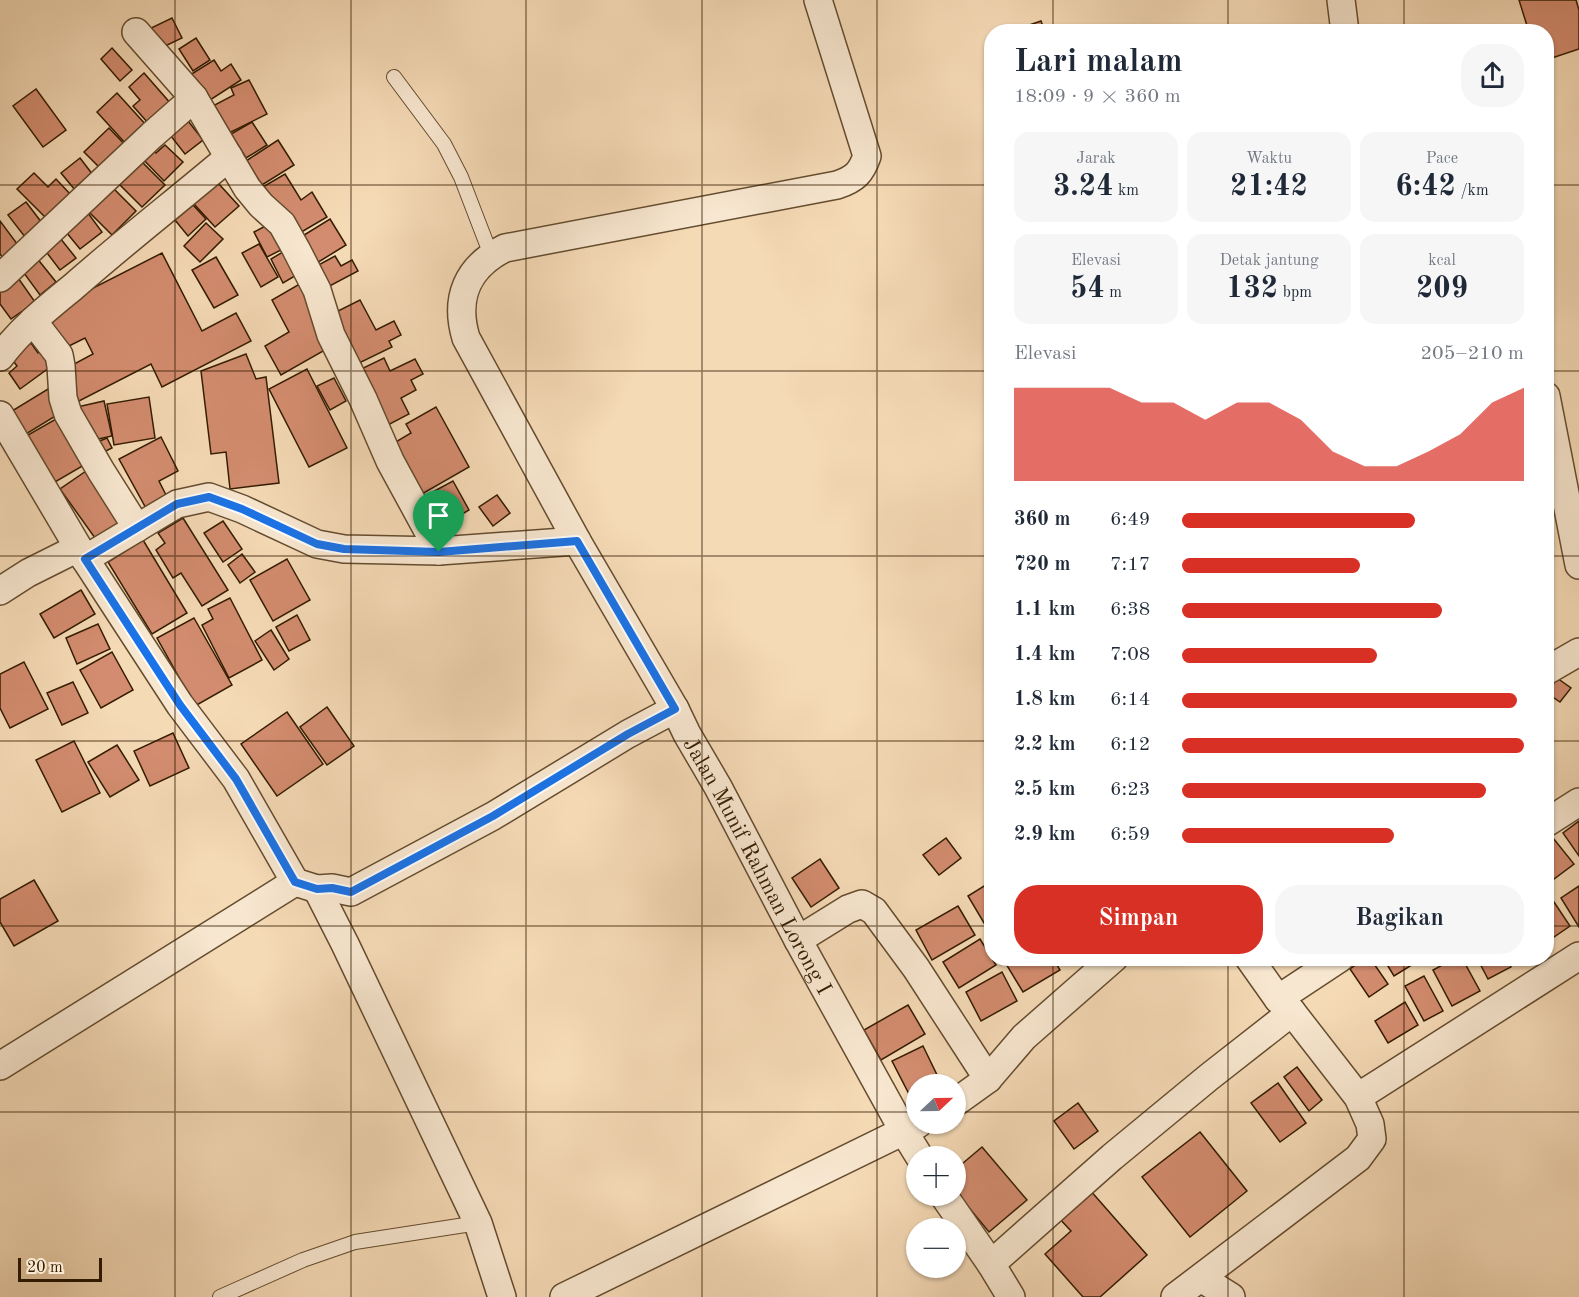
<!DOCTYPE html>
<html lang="id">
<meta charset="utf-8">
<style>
body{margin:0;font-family:"Old Standard TT",serif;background:#f6f6f7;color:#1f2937;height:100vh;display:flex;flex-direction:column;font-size:22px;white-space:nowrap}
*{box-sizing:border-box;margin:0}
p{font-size:20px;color:#747a83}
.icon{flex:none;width:33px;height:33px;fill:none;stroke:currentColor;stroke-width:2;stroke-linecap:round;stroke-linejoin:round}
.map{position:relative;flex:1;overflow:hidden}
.details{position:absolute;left:984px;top:24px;width:570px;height:942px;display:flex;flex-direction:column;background:#fff;border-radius:24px;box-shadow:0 2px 4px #0004}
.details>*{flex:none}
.needle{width:39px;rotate:68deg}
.fabs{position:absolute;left:906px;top:1074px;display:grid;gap:12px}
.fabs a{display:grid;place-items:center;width:60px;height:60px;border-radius:50%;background:#fff;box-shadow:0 2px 4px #0004;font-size:30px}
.scale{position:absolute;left:18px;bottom:15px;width:84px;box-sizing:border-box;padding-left:6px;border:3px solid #341c00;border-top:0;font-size:16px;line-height:21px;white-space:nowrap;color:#341c00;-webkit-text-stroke:4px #f8e7d0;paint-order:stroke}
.pin{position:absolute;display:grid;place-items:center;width:51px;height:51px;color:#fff;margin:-62px -26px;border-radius:50% 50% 50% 0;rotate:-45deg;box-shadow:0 0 6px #0007}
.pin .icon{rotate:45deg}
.round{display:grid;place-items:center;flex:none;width:63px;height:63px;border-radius:24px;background:#f6f6f7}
.overview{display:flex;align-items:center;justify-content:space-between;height:102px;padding:0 30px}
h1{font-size:33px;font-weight:700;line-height:45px}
.metrics{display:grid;grid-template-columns:repeat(3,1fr);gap:9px;height:102px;padding:6px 30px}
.metrics div{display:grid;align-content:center;border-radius:15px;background:#f6f6f7;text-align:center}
.metrics b{font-size:30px;font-weight:700}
.metrics small{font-size:16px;font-weight:400}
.metrics p{font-size:16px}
.chart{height:168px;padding:12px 30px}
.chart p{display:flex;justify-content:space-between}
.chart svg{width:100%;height:108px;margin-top:6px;fill:#d93025;opacity:.7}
.primary-button{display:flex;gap:12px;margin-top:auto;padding:12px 30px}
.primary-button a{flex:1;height:69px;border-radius:24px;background:#d93025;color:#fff;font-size:24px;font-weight:700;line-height:69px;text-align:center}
.primary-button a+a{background:#f6f6f7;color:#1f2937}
ul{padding:0 30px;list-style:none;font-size:20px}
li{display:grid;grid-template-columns:96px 72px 1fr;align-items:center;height:45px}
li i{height:15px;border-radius:8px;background:#d93025}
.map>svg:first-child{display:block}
.building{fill:#d38c6f;stroke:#341c00;stroke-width:1.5}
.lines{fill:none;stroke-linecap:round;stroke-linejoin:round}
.lane-casing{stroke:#644c2e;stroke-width:16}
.street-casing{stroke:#644c2e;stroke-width:30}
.lane{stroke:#f8e7d0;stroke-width:14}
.street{stroke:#f8e7d0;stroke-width:27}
.route-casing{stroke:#fff;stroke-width:12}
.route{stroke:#1a73e8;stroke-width:8}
.grid{fill:none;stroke:#341c00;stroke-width:1.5;stroke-opacity:0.55}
.labels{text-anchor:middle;stroke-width:4.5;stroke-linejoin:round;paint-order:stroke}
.street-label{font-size:22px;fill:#341c00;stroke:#f8e7d0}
</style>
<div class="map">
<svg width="1579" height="1297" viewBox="0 0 1579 1297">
<rect width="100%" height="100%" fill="#f5dab6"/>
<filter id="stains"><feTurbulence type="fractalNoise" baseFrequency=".00333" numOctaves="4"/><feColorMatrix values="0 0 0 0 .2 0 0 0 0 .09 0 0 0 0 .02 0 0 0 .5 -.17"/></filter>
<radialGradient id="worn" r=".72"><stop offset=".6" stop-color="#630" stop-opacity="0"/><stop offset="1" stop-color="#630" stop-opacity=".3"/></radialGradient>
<g class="building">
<polygon points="1519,0 1576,0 1579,10 1579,49 1546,60 1546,32 1529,32"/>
<polygon points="172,18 182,38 159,49 149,29"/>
<polygon points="1041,21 1045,32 1013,32 1012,31"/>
<polygon points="196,38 210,60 193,71 179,49"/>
<polygon points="112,48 132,70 120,81 101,59"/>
<polygon points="214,60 221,71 231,64 241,80 207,102 190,75"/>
<polygon points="144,73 172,105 149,124 133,106 140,100 129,87"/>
<polygon points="249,80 267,114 221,137 207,109 234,95 231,88"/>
<polygon points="36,89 66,130 43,147 13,106"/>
<polygon points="117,93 147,126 127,145 97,112"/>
<polygon points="181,112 203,140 185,154 163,126"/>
<polygon points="252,122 267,145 246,158 231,134"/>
<polygon points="109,128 127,147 102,170 84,152"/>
<polygon points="278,140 294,165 262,185 246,161"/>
<polygon points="165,145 183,162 164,181 139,155 148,146 156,153"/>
<polygon points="136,156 165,185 142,207 114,179"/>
<polygon points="80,158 93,175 75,190 61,173"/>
<polygon points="34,173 48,187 56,179 71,195 47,219 17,189"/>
<polygon points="285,174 301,200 312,192 327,217 293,237 256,191"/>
<polygon points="107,182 136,211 112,235 83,206"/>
<polygon points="218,183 239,206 215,227 194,204"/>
<polygon points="26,202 42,223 25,237 8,215"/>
<polygon points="193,205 206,219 188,236 175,220"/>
<polygon points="85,209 102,232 80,249 62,227"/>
<polygon points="330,219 346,245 312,266 296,240"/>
<polygon points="0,221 21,249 5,261 0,254"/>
<polygon points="273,222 285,248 267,257 254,232"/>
<polygon points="206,223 223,239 200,262 184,246"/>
<polygon points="56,233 76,258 60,270 41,245"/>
<polygon points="259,244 278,277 261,287 242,253"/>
<polygon points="288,249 300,273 283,283 271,259"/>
<polygon points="162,253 202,331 236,313 251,341 162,387 151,364 79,401 63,370 93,354 85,338 63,349 44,313"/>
<polygon points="335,256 341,266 352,260 358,271 324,289 313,268"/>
<polygon points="36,257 56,282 40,295 21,269"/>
<polygon points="216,257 238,295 214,308 192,270"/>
<polygon points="16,275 35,302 11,319 0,304 0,286"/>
<polygon points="303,282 332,346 281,375 265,346 289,332 272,300"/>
<polygon points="360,300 376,330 394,321 401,335 389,341 392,347 355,365 330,315"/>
<polygon points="31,343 38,353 46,347 57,362 20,389 9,373 17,366 11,358"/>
<polygon points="246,354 256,379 266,377 279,483 230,489 226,452 211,454 201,371"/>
<polygon points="384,358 390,371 415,359 423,374 411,380 416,390 401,398 409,414 384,427 357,371"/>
<polygon points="307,369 347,448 309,467 269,389"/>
<polygon points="334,378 346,401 330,410 317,386"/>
<polygon points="48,389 62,412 26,434 12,411"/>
<polygon points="149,397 155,438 114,445 107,404"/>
<polygon points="104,401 112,436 85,442 77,407"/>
<polygon points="436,407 469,467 422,494 394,443 411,433 406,424"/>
<polygon points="63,415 91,461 55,482 28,435"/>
<polygon points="161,437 178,471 159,481 168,499 147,510 119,459"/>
<polygon points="107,438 112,448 96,456 90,445"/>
<polygon points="92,467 131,523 100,545 60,489"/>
<polygon points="453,481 469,510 444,525 427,495"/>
<polygon points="497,495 510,513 493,526 479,507"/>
<polygon points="183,518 228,590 202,606 181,573 173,578 156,550 165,543 158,533"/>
<polygon points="223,521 242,549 223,562 204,533"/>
<polygon points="143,540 187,613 152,634 108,562"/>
<polygon points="242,554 255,572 240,583 228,565"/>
<polygon points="287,559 310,600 273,621 250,580"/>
<polygon points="81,590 95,614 54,638 40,614"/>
<polygon points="230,598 262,660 229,678 202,625 213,619 208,609"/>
<polygon points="297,615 310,640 289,651 276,627"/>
<polygon points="194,618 232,685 195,706 157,638"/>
<polygon points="98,624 110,649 77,664 66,638"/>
<polygon points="271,630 289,659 274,670 255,641"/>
<polygon points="112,652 133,690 101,708 80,670"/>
<polygon points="24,662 48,709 10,728 0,708 0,674"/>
<polygon points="1557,678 1571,688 1560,702 1547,693"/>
<polygon points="73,682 88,713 62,725 47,693"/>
<polygon points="327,707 354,746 327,765 300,727"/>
<polygon points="287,712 323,764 277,796 241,744"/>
<polygon points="173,733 189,768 150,786 134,751"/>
<polygon points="74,741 100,793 62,812 36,760"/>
<polygon points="117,745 139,780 110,797 88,762"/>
<polygon points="1579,821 1579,856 1563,833"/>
<polygon points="946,838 961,858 939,875 923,855"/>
<polygon points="1553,838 1574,864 1546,885 1546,843"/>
<polygon points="820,859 839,888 811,907 792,878"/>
<polygon points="34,880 58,921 14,946 0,922 0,899"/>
<polygon points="992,881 992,918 984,923 968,896"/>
<polygon points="1579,886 1579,927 1561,898"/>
<polygon points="1552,899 1570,926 1554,937 1546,925 1546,902"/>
<polygon points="958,906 975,935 932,960 916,930"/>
<polygon points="980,939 996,965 959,988 943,962"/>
<polygon points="1053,958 1060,970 1023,992 1003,959"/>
<polygon points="1365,958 1370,958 1388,984 1369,997 1350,969"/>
<polygon points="1383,958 1412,958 1415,963 1394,976"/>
<polygon points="1455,958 1462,958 1480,991 1452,1006 1433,970"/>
<polygon points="1477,958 1507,958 1511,967 1488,979"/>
<polygon points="1002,972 1017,1001 981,1021 966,992"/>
<polygon points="1424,976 1443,1011 1424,1021 1405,986"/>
<polygon points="1405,1002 1418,1025 1388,1043 1375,1021"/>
<polygon points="908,1005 925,1034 881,1060 864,1030"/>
<polygon points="923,1046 939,1079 928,1084 916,1084 916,1091 909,1094 892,1061"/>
<polygon points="1297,1067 1322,1100 1309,1111 1284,1077"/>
<polygon points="1278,1083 1306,1123 1280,1142 1251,1103"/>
<polygon points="1078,1103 1098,1131 1074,1149 1054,1121"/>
<polygon points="1200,1132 1247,1191 1190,1237 1142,1177"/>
<polygon points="982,1147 1027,1200 989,1232 956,1192 956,1169"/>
<polygon points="1089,1189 1147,1255 1100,1297 1083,1297 1045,1254 1071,1231 1058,1217"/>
</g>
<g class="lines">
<g class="lane-casing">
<g id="lane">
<polyline points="394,77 444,144 461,177 491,255"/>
<polyline points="220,1297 303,1260 355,1242 478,1223"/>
</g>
</g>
<g class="street-casing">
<g id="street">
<polyline points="1341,0 1345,32"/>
<polyline points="136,32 194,98 247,188 261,205 282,224 296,249 317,290 331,335 363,399 390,461 439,551"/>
<polyline points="0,278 152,135 194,98"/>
<polyline points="33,321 59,355 61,366 63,398 68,414 101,471 137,528"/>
<path d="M0 357C20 330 47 308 73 287 124 242 177 201 229 157"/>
<polyline points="1546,396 1579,565"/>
<path id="s1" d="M0 415 85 559 180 705 236 779 295 882 317 889 332 888 351 892 493 816 628 734 675 709 687 734 718 787 798 940 903 1130 919 1156"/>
<polyline points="85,559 177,504 209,497 242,509 317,544 344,549 439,551 577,541"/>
<polyline points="0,591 28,573 78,548"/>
<polyline points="1546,671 1579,652"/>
<path d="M675 709 577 541 466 338C454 298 467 267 505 248L837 185C855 179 861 173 867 156L818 0"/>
<polyline points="1546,823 1579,802"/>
<polyline points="317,889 345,944 478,1223 502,1297"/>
<polyline points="798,940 848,909 862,904 874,911 916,968 988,1079"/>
<polyline points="1278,999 1340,958"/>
<polyline points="0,1066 295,882"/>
<polyline points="1358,1097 1579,956"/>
<polyline points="956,1102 988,1079 1024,1037 1114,958"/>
<polyline points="944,1196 991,1264 1011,1297"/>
<polyline points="991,1264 1112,1157 1209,1077 1292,1012"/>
<polyline points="1201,1278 1231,1297"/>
<polyline points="564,1297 918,1124"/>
<polyline points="1175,1297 1358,1158 1372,1139 1370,1124 1358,1097 1292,1012 1278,999 1249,958"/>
</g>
</g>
<use href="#lane" class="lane"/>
<use href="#street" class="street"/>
</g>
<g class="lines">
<g class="route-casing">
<polygon id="route" points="209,497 242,509 317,544 344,549 439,552 577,541 675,709 628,734 493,816 351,892 332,888 317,889 295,882 236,779 180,705 85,559 177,504"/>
</g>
<use href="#route" class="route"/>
</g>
<path class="grid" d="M175 0V1297M351 0V1297M526 0V1297M702 0V1297M877 0V1297M1053 0V32M1228 0V32M1404 0V32M0 185H992M1546 185H1579M0 371H992M1546 371H1579M0 556H992M1546 556H1579M0 741H992M1546 741H1579M0 926H992M1546 926H1579M1053 958V1297M1228 958V1297M1404 958V1297M0 1112H916M956 1112H1579"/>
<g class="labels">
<g class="street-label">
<text dy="8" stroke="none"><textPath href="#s1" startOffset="1160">Jalan Munif Rahman Lorong I</textPath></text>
</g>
</g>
<rect width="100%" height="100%" filter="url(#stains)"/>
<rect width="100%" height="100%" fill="url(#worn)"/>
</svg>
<div class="fabs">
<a><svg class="needle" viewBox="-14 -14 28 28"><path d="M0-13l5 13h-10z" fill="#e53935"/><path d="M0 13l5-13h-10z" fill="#747a83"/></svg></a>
<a>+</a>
<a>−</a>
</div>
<div class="scale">20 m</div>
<div class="pin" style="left:439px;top:552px;background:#1e9e55"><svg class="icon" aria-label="arrive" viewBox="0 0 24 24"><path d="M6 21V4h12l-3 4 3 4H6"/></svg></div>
<section class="details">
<div class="overview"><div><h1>Lari malam</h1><p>18:09 · 9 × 360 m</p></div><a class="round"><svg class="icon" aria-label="share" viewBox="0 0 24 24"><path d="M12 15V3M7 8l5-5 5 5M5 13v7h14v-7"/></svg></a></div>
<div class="metrics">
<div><p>Jarak</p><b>3.24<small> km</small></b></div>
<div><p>Waktu</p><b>21:42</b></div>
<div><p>Pace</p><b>6:42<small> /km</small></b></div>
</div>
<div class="metrics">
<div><p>Elevasi</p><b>54<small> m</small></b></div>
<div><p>Detak jantung</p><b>132<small> bpm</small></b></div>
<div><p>kcal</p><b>209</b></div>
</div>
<div class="chart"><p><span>Elevasi</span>205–210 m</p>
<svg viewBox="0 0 160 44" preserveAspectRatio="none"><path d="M0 44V6L10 6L20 6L30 6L40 12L50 12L60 19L70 12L80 12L90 19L100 32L110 38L120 38L130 32L140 25L150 12L160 6V44z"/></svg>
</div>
<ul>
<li><b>360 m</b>6:49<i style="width:68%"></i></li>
<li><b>720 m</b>7:17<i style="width:52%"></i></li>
<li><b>1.1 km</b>6:38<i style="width:76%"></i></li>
<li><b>1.4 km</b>7:08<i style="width:57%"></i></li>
<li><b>1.8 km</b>6:14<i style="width:98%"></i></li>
<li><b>2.2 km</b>6:12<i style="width:100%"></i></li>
<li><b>2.5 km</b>6:23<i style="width:89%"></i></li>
<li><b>2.9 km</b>6:59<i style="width:62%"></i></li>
</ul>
<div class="primary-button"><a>Simpan</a><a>Bagikan</a></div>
</section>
</div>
